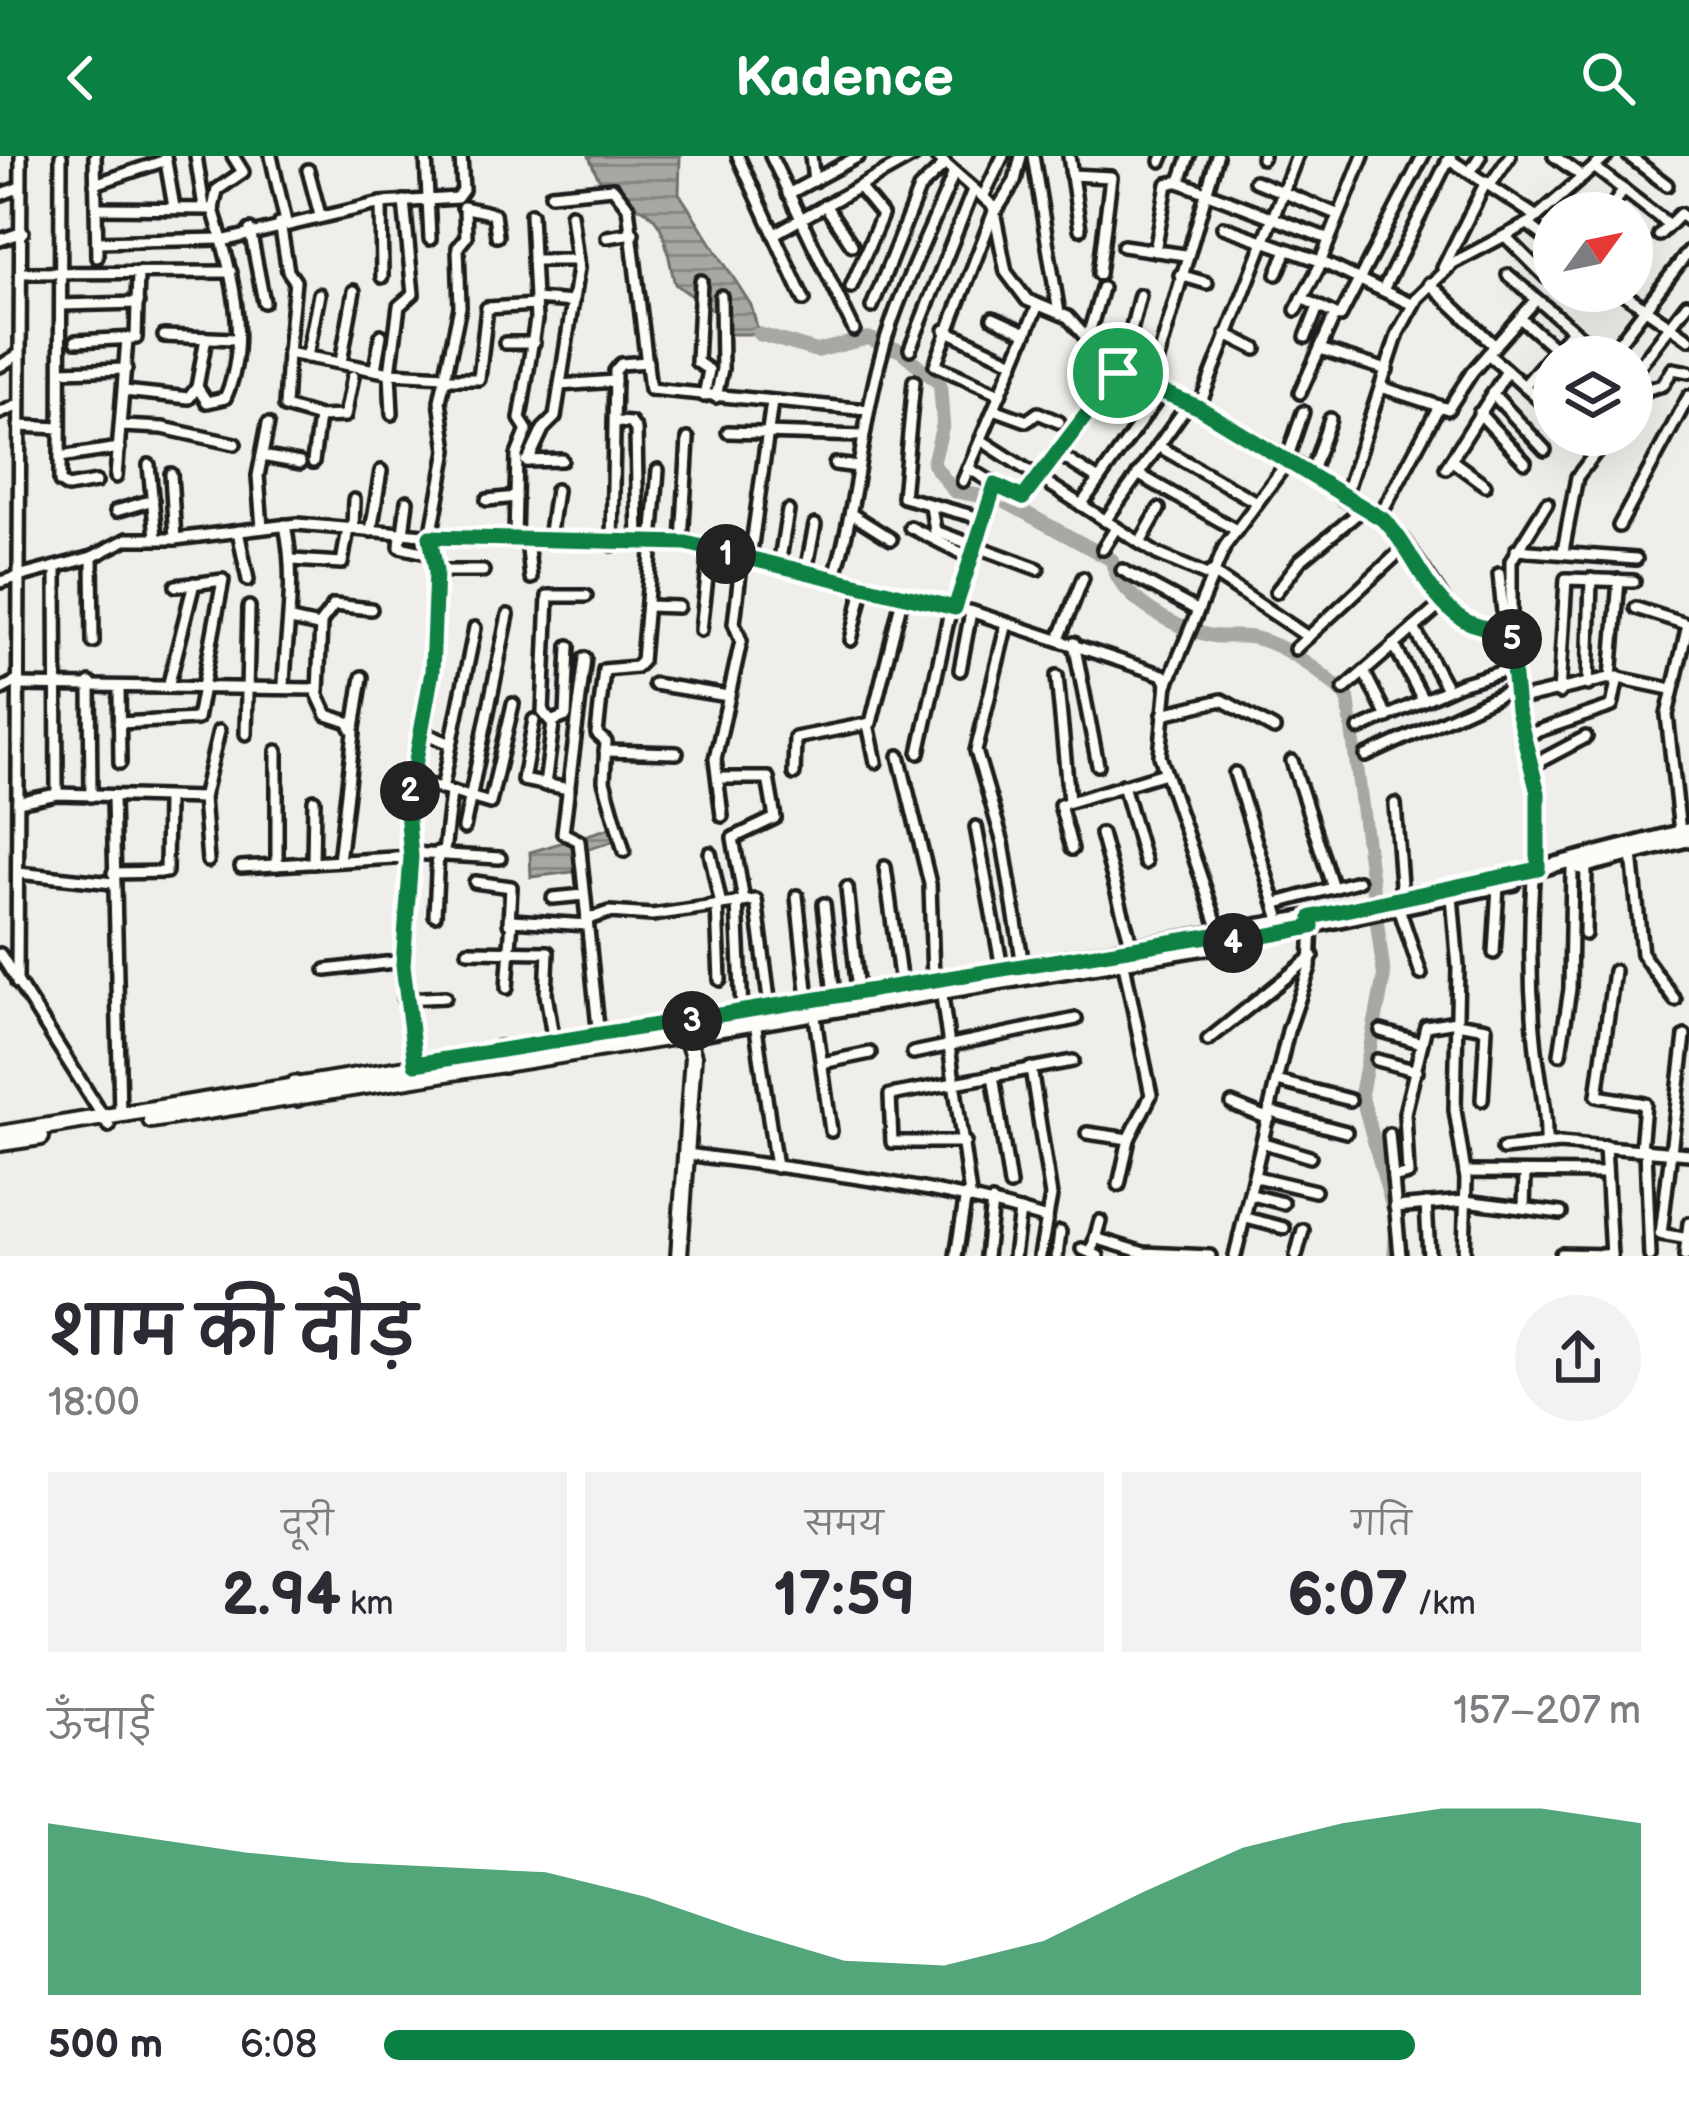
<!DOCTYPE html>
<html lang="hi">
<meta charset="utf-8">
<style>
body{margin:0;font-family:"Balsamiq Sans","Playpen Sans Deva",sans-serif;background:#f2f2f3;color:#2b2b33;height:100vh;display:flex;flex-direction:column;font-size:45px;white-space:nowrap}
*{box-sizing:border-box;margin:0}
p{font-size:39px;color:#7c7c81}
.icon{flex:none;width:66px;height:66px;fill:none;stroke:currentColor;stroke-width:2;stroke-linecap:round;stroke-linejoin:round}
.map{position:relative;height:1100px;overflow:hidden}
.panel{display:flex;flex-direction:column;background:#fff;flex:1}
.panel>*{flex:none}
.needle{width:78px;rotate:57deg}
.buttons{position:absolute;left:1533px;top:36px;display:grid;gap:24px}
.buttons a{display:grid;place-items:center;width:120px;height:120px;border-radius:50%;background:#fff;box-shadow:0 12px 48px #0002;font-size:60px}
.pin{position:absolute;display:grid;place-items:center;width:102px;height:102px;color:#fff;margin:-51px;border:6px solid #fff;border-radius:50%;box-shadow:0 3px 12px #0007}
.km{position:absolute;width:60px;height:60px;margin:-30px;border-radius:50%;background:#222;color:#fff;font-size:33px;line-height:60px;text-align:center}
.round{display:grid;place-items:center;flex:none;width:126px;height:126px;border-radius:63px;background:#f2f2f3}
.head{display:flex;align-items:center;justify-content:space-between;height:204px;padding:0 48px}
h1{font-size:66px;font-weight:600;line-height:90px}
.figures{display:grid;grid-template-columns:repeat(3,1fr);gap:18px;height:204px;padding:12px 48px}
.figures div{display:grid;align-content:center;border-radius:0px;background:#f2f2f3;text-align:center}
.figures b{font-size:60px;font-weight:600}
.figures small{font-size:33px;font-weight:400}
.figures p{font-size:33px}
.chart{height:336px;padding:24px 48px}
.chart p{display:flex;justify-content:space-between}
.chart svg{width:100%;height:216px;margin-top:12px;fill:#0b8043;opacity:.7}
ul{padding:0 48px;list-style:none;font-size:39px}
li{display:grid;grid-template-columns:192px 144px 1fr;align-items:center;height:90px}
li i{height:30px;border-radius:15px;background:#0b8043}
header{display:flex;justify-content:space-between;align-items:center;height:156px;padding:0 48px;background:#0b8043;color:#fff;font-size:54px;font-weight:600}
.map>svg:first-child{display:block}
.water{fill:url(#water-rules);stroke:#706f6d;stroke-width:3}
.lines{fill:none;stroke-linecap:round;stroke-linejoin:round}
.river{stroke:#a8a7a3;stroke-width:14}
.minor-casing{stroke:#1c1c1c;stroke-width:18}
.secondary-casing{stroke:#1c1c1c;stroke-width:21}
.primary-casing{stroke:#1c1c1c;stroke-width:22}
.trunk-casing{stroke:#1c1c1c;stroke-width:24}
.minor{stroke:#fdfcf7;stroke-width:9}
.secondary{stroke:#fdfcf7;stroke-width:12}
.primary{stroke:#fdfcf7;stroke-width:14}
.trunk{stroke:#fdfcf7;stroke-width:15}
.route-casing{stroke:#fff;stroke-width:24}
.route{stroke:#0b8043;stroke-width:15}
</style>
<header><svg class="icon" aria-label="back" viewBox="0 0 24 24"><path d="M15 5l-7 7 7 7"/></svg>Kadence<svg class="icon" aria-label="search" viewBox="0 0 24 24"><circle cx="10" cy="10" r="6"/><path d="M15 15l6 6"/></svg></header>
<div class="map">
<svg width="1689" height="1100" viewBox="0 0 1689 1100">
<defs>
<pattern id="water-rules" width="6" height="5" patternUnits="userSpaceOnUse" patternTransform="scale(3)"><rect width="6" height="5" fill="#a8a7a3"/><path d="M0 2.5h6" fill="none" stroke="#888784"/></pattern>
</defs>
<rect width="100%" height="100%" fill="#f0eeea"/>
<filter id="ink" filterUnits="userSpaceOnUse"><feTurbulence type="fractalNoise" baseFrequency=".00833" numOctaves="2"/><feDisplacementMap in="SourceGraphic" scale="24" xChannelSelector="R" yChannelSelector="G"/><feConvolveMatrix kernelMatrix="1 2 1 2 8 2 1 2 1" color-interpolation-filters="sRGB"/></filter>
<g filter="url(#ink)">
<g class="water">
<path d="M589 0H680L679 37 751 149 759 178H730L718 172 715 156 675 128C670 111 668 87 660 71 641 36 611 64 589 0Z"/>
<polygon points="617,670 626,682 588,693 588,708 580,715 531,721 530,696"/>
</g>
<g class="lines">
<path class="river" d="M759 178 817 195 868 182 901 195 940 228 943 268 933 308 954 335 1002 344 1112 404C1117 441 1172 471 1208 479 1223 483 1239 478 1255 482 1288 490 1325 518 1348 542L1384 820 1361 938 1397 1068 1394 1100"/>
<g class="minor-casing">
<g id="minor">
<polyline points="61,0 60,326 68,331 96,326"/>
<polyline points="95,0 97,101"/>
<polyline points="165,0 174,51"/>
<polyline points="196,0 204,51"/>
<polyline points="271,0 286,66"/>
<polyline points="426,0 430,83"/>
<polyline points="738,0 804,144"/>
<polyline points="771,0 854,174"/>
<polyline points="811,0 814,25"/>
<polyline points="936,0 993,50 1006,116 1027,144 1068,161 1116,216 1199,251 1302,311 1344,343"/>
<polyline points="1033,0 1059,157"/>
<polyline points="1069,0 1080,73"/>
<polyline points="1554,0 1583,21"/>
<polyline points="1629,0 1667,29"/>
<polyline points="1262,2 1263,0"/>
<polyline points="1449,3 1537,61"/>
<polyline points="1161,5 1163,0"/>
<polyline points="1594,11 1669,69"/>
<polyline points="308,14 320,59"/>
<polyline points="1470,16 1480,0"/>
<polyline points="1071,19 1111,21 1099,118"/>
<polyline points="1255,25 1337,58"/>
<polyline points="1179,26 1326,82"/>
<polyline points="95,28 166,4"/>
<polyline points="1490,29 1510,0"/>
<polyline points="551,38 613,32 628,51 650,233 868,254"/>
<polyline points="788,38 859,0"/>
<polyline points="0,39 20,31"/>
<polyline points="983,41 1003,0"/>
<polyline points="381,47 382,121"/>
<polyline points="825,49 852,89"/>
<polyline points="463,51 494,58 497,80"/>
<path d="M96 52 213 53C230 109 252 185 225 242L207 246 197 231"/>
<polyline points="213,53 217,34 243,16 233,0"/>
<polyline points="995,53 935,209 1000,238"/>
<polyline points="996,55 1015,25 1021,0"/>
<polyline points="1607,57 1624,34"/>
<polyline points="280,67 288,115 295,125 288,197 390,217 445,220"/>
<polyline points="1528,68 1554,88"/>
<polyline points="1223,71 1320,105"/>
<polyline points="250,74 264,146"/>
<polyline points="774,78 914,0"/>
<polyline points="1659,79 1680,58 1689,65"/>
<polyline points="1505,80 1546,121 1554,121"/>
<polyline points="607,81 633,77"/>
<polyline points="0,84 23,76"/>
<polyline points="222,85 381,47 457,42 463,34 461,0"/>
<polyline points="97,86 220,83"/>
<polyline points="1123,90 1185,99"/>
<polyline points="1155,95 1167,28 1180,25 1189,0"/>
<polyline points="533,104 577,104"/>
<polyline points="1320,107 1363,0"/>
<polyline points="1443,112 1486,26"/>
<polyline points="24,117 231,116"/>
<polyline points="1277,118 1287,94"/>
<polyline points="1180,119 1207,127"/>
<polyline points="1508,119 1605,201"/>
<polyline points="701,125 697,206 709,214 704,240"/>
<polyline points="1429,127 1495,190"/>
<polyline points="851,131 882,59 859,31"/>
<polyline points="1383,134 1450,0"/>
<polyline points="1620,135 1689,183"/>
<polyline points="1302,142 1340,161 1423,0"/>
<polyline points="535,143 573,146"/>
<polyline points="61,149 138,147"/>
<polyline points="872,151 919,33 943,10"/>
<polyline points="1296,154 1322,106 1413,149"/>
<polyline points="993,162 1026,177"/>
<polyline points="1520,162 1565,201"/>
<polyline points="945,174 1014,206"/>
<polyline points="1226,178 1256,193"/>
<polyline points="164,180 234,183"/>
<polyline points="1306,181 1318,151"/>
<polyline points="1087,184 1102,132"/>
<polyline points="76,185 136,182 138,116"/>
<polyline points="505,187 534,187"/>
<polyline points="910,193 973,34"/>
<polyline points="1320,193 1387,214"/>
<polyline points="288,197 285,251 319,261 313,306"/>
<polyline points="1488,198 1554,257"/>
<polyline points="307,201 319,138"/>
<polyline points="1608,201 1689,95"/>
<polyline points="341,206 354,135"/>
<polyline points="0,210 19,198"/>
<polyline points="375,213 381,179"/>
<polyline points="61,215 126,213"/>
<polyline points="1120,218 1140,139"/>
<polyline points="1632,220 1687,148"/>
<polyline points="444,223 479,223 487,152 535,149"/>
<polyline points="914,225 903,341 980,362"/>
<polyline points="560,229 615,225"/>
<polyline points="1524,230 1572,174"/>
<polyline points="1150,231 1217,0"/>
<polyline points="1381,231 1448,253 1472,216 1535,145"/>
<polyline points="124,235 189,242 197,231 206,182"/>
<polyline points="1300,237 1334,161"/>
<polyline points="1492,237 1545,294"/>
<polyline points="716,241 722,213 721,140"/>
<polyline points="1199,251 1297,0"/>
<polyline points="1632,252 1648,233 1663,229 1673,213 1689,216"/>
<polyline points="994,253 1027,265 1038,257 1059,266"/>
<polyline points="0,257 19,249"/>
<polyline points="1479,257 1525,306"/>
<polyline points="392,258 390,217 399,150 413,138 404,45"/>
<polyline points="319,261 345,260 353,220"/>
<polyline points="618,266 631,267 636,274 638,387"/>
<polyline points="19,270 60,272"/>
<polyline points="121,270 163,272 235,288"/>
<polyline points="728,276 863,280"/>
<polyline points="981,284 1157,398 1209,420"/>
<polyline points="1158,290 1256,346"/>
<polyline points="1055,296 1099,324"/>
<polyline points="262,300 300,307"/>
<polyline points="60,301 119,292"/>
<polyline points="1287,303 1303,256"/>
<polyline points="1451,304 1485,329"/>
<polyline points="526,305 562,304"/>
<polyline points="528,305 543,273 555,261 578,112 571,58"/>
<polyline points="835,308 858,311"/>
<polyline points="149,309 156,381"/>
<polyline points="968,312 1021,344 1118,217"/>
<polyline points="1446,312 1507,215"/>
<polyline points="171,318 175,383"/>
<polyline points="1138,318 1236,374"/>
<polyline points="1311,318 1330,263"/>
<polyline points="116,321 127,183"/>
<polyline points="963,325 1038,149"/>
<polyline points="487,344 516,341"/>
<polyline points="1081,349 1162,236"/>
<polyline points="931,350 935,375 1038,413"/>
<polyline points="116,355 153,344"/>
<polyline points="853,359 891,383"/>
<polyline points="1379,362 1438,252"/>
<polyline points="1105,365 1189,247"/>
<polyline points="1619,370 1689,240"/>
<polyline points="910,371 971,402"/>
<polyline points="262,372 258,320 268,268"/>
<polyline points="353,373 354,344"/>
<polyline points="238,375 248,424"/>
<polyline points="371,375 381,315"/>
<polyline points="401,378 400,391 431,398"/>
<polyline points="403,378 407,345"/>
<polyline points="515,383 517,299 527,274 520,263 536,164 531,58"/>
<polyline points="527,383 531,422"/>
<polyline points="549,383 556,334"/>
<polyline points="682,386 688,283"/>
<polyline points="1140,387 1159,353"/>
<polyline points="612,389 615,215 621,208 647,206"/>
<polyline points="1103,393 1116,372"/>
<polyline points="1516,394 1636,403"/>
<polyline points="1563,395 1577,321 1609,279"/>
<polyline points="92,401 93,486"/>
<polyline points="750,403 772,246"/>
<polyline points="293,404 342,407 348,373"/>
<polyline points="779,409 788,355"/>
<polyline points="56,413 57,638"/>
<polyline points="1122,414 1195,453"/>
<polyline points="437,415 483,415"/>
<polyline points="806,415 815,369"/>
<polyline points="1211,416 1308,481"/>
<polyline points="1499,418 1505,476"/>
<path d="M834 422C858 347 861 269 883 193 900 134 930 76 953 19"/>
<polyline points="0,426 92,401 127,383 175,383 297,368 482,384 682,386 973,456 1163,519 1167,527 1160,600 1221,780"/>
<polyline points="1276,436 1300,405 1363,353"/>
<polyline points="648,450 678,451"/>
<polyline points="954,452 995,329"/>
<polyline points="1636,452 1689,469"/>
<polyline points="291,464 318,470 334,449 371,453"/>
<polyline points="1007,467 976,595 1003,687 1023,809"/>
<polyline points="1414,472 1447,533"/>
<polyline points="701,474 710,394"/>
<polyline points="1511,482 1511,405 1547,347"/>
<polyline points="1059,483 1083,422"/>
<polyline points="851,484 864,428"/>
<polyline points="1074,487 1098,609"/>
<polyline points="1394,489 1423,544"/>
<polyline points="1295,493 1407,389"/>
<polyline points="585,502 563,677 579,685 599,881"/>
<polyline points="960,514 971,456"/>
<polyline points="1364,516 1387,561"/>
<polyline points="1057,520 1069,645"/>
<polyline points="1611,522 1619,424"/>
<polyline points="90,527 91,640"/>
<polyline points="654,528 728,540"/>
<polyline points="19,529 315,533 327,559 348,566 354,577 339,705"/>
<path d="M284 529C286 473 297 425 285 369"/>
<polyline points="1167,529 1225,390 1289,304"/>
<polyline points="1588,529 1591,423"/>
<polyline points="168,531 194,427"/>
<polyline points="119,532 120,607"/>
<polyline points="1344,533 1444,446"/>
<polyline points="0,534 19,524"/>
<polyline points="318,535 321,468"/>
<polyline points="1559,537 1566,423 1634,425"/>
<polyline points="1516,544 1614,521 1670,533"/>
<polyline points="1163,558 1222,544 1274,573"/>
<polyline points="534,564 523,624 569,633"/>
<polyline points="553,565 566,560 569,490"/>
<polyline points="119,567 197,563 223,424 176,430"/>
<polyline points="868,568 876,606"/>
<polyline points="354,572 362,521"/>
<polyline points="1359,573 1460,528 1514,512"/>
<polyline points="422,576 451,588"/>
<polyline points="246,578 249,451"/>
<polyline points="1524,580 1612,550 1618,521"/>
<polyline points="277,595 277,709"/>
<polyline points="605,595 677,597"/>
<polyline points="919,597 951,451"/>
<polyline points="899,600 930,728 933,823"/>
<polyline points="1366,600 1515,532"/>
<polyline points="1292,605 1333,732"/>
<polyline points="1531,610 1586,581"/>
<polyline points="1235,617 1281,767"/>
<polyline points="794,618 795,582 871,567 903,439"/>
<polyline points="719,622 768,622 775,662 733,682 744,745"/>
<polyline points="412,624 490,647 513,548"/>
<polyline points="545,629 553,568 543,556 548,440 586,440"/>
<polyline points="1123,629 1145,707"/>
<polyline points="442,633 475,472"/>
<polyline points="113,641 120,959"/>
<polyline points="18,646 57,638 203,642"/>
<polyline points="1395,648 1402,742"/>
<polyline points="722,660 715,603 741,485 734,467 742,401"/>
<polyline points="976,671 1002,812"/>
<polyline points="464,672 508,459"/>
<polyline points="1680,676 1667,559 1688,469"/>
<polyline points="1101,678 1132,791"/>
<polyline points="1072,693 1060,649 1165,617"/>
<polyline points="624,695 604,625 606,586 597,578 604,514 636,511 642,505 658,314"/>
<polyline points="444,696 451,637"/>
<polyline points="410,697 500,702"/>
<polyline points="710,697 721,749"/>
<polyline points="1632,698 1642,798 1675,844"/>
<polyline points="208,705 203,642 219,575"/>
<polyline points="313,707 314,644"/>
<polyline points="241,711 411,701"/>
<polyline points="885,711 901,828"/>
<polyline points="1538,713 1539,645 1517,554 1511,480 1465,465 1450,453 1403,383 1384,364 1344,343 1398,177 1417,142 1453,107 1531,66 1607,0"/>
<polyline points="18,717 113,727"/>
<polyline points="113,717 166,716 167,642"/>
<path d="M1533 723C1529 780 1530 837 1536 894 1540 927 1547 954 1546 988"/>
<polyline points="475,726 511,731 509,767"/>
<polyline points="847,732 858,835"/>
<polyline points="797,740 808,843"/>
<polyline points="1452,740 1458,811 1455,954 1466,1023 1464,1100"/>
<polyline points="553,742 584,739"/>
<polyline points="737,746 742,856"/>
<polyline points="1277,747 1358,725"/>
<polyline points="824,748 834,839"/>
<polyline points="717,749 720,824"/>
<polyline points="1399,752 1421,818"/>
<polyline points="435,759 438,696"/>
<polyline points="586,764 609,756 652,759 756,744 771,858"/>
<polyline points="1585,778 1586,709"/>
<polyline points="468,795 548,796 546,838 554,887"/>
<polyline points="1494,797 1498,730"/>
<polyline points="0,798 109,970"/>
<polyline points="326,814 403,805"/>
<polyline points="1614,815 1597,940 1645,948 1641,993"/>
<polyline points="17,827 21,0"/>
<polyline points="507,832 512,764 587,769"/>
<polyline points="941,833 970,1039"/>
<polyline points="404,843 445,841"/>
<polyline points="814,854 831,975"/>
<polyline points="755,865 776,1011"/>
<polyline points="1456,867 1486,872 1482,944"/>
<polyline points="1381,875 1422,887"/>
<polyline points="1208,884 1313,800"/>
<polyline points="913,897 1076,863"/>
<polyline points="1560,898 1570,833 1572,713"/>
<polyline points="1377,904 1417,915"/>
<polyline points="822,907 870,897"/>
<polyline points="1031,912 1051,1040 1040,1100"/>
<polyline points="415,915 403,809 411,701 407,654 432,516 437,415 431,381 447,294 440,245 460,151 458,91 466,81 465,53"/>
<polyline points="993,919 1010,1029"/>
<polyline points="1277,925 1350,944"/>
<polyline points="1232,948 1269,963"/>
<polyline points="1271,956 1346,976"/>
<polyline points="1087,977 1129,983"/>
<polyline points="1389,978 1400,1100"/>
<polyline points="965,986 892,986 890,939 1073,905"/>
<polyline points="1264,987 1310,1001"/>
<polyline points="1605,990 1611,1100"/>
<polyline points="1503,993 1559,987 1689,998"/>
<polyline points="1646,993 1650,1100"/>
<path d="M687 998C809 1015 929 1027 1047 1063"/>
<polyline points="1465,1016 1606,1017"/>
<polyline points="1256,1021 1315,1035"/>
<polyline points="1393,1022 1408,1018 1405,957 1426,870 1456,865"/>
<polyline points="1119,1029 1129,983 1151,939 1123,803"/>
<polyline points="1252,1039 1283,1047"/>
<polyline points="1426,1048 1429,1100"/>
<polyline points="1395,1051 1465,1045 1561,1057"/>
<polyline points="1524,1052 1525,1017"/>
<polyline points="1246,1062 1284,1072"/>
<polyline points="1660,1078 1689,1083"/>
<polyline points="1661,1078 1685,880"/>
<polyline points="1095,1082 1144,1097 1210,1100"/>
<polyline points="1082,1093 1098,1100"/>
<polyline points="1091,1097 1100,1065"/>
<polyline points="1561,1098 1611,1099"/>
<polyline points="956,1100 966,1039"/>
<polyline points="986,1100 992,1046"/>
<polyline points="1014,1100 1020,1055"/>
<polyline points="1057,1100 1060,1076"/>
<polyline points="1235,1100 1288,875 1310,811 1312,766"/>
<polyline points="1296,1100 1303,1074"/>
<polyline points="1685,1100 1689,1067"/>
</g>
</g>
<g class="secondary-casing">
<g id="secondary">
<polyline points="1580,711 1689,683"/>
<polyline points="682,867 1312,761 1538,713 1689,674"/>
<polyline points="686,879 1214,790 1513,727"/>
</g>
</g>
<g class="primary-casing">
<g id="primary">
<polyline points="151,964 686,879"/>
<polyline points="0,978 682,867 693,900 679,1100"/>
<polyline points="0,987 41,981"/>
</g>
</g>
<g class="trunk-casing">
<g id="trunk">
<polyline points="500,894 504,908"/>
<polyline points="295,929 297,941"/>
</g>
</g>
<use href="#minor" class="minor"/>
<use href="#secondary" class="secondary"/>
<use href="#primary" class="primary"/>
<use href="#trunk" class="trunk"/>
</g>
</g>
<g class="lines" filter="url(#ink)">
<g class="route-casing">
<path id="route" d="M1118 217 1198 251 1384 364C1413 393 1427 443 1464 464 1478 472 1496 473 1510 480L1517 554 1538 637V713L1312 761V771L1223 788 1220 778 415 908 403 809 411 701 407 654 432 516 436 415 430 381 686 387 955 452 995 329 1023 342Z"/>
</g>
<use href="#route" class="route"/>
</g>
</svg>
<div class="buttons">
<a><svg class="needle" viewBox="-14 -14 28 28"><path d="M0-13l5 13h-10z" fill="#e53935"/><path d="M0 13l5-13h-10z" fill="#7c7c81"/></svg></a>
<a><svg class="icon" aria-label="layers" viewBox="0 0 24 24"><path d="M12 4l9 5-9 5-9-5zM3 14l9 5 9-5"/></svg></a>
</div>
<div class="pin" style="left:1118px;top:217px;background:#1e9e55"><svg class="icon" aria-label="arrive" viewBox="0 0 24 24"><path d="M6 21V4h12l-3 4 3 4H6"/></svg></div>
<b class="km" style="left:726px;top:398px">1</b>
<b class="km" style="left:410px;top:635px">2</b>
<b class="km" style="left:692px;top:865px">3</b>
<b class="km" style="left:1233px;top:787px">4</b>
<b class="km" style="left:1512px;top:483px">5</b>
</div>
<section class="panel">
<div class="head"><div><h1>शाम की दौड़</h1><p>18:00</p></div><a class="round"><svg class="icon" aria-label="share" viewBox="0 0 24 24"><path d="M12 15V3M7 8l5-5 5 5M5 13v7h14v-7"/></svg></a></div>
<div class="figures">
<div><p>दूरी</p><b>2.94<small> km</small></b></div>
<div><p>समय</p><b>17:59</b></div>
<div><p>गति</p><b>6:07<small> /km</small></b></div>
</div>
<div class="chart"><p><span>ऊँचाई</span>157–207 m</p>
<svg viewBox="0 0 160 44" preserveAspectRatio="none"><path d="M0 44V9L10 12L20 15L30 17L40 18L50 19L60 24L70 31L80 37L90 38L100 33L110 23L120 14L130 9L140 6L150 6L160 9V44z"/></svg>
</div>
<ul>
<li><b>500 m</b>6:08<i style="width:82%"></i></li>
</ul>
</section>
